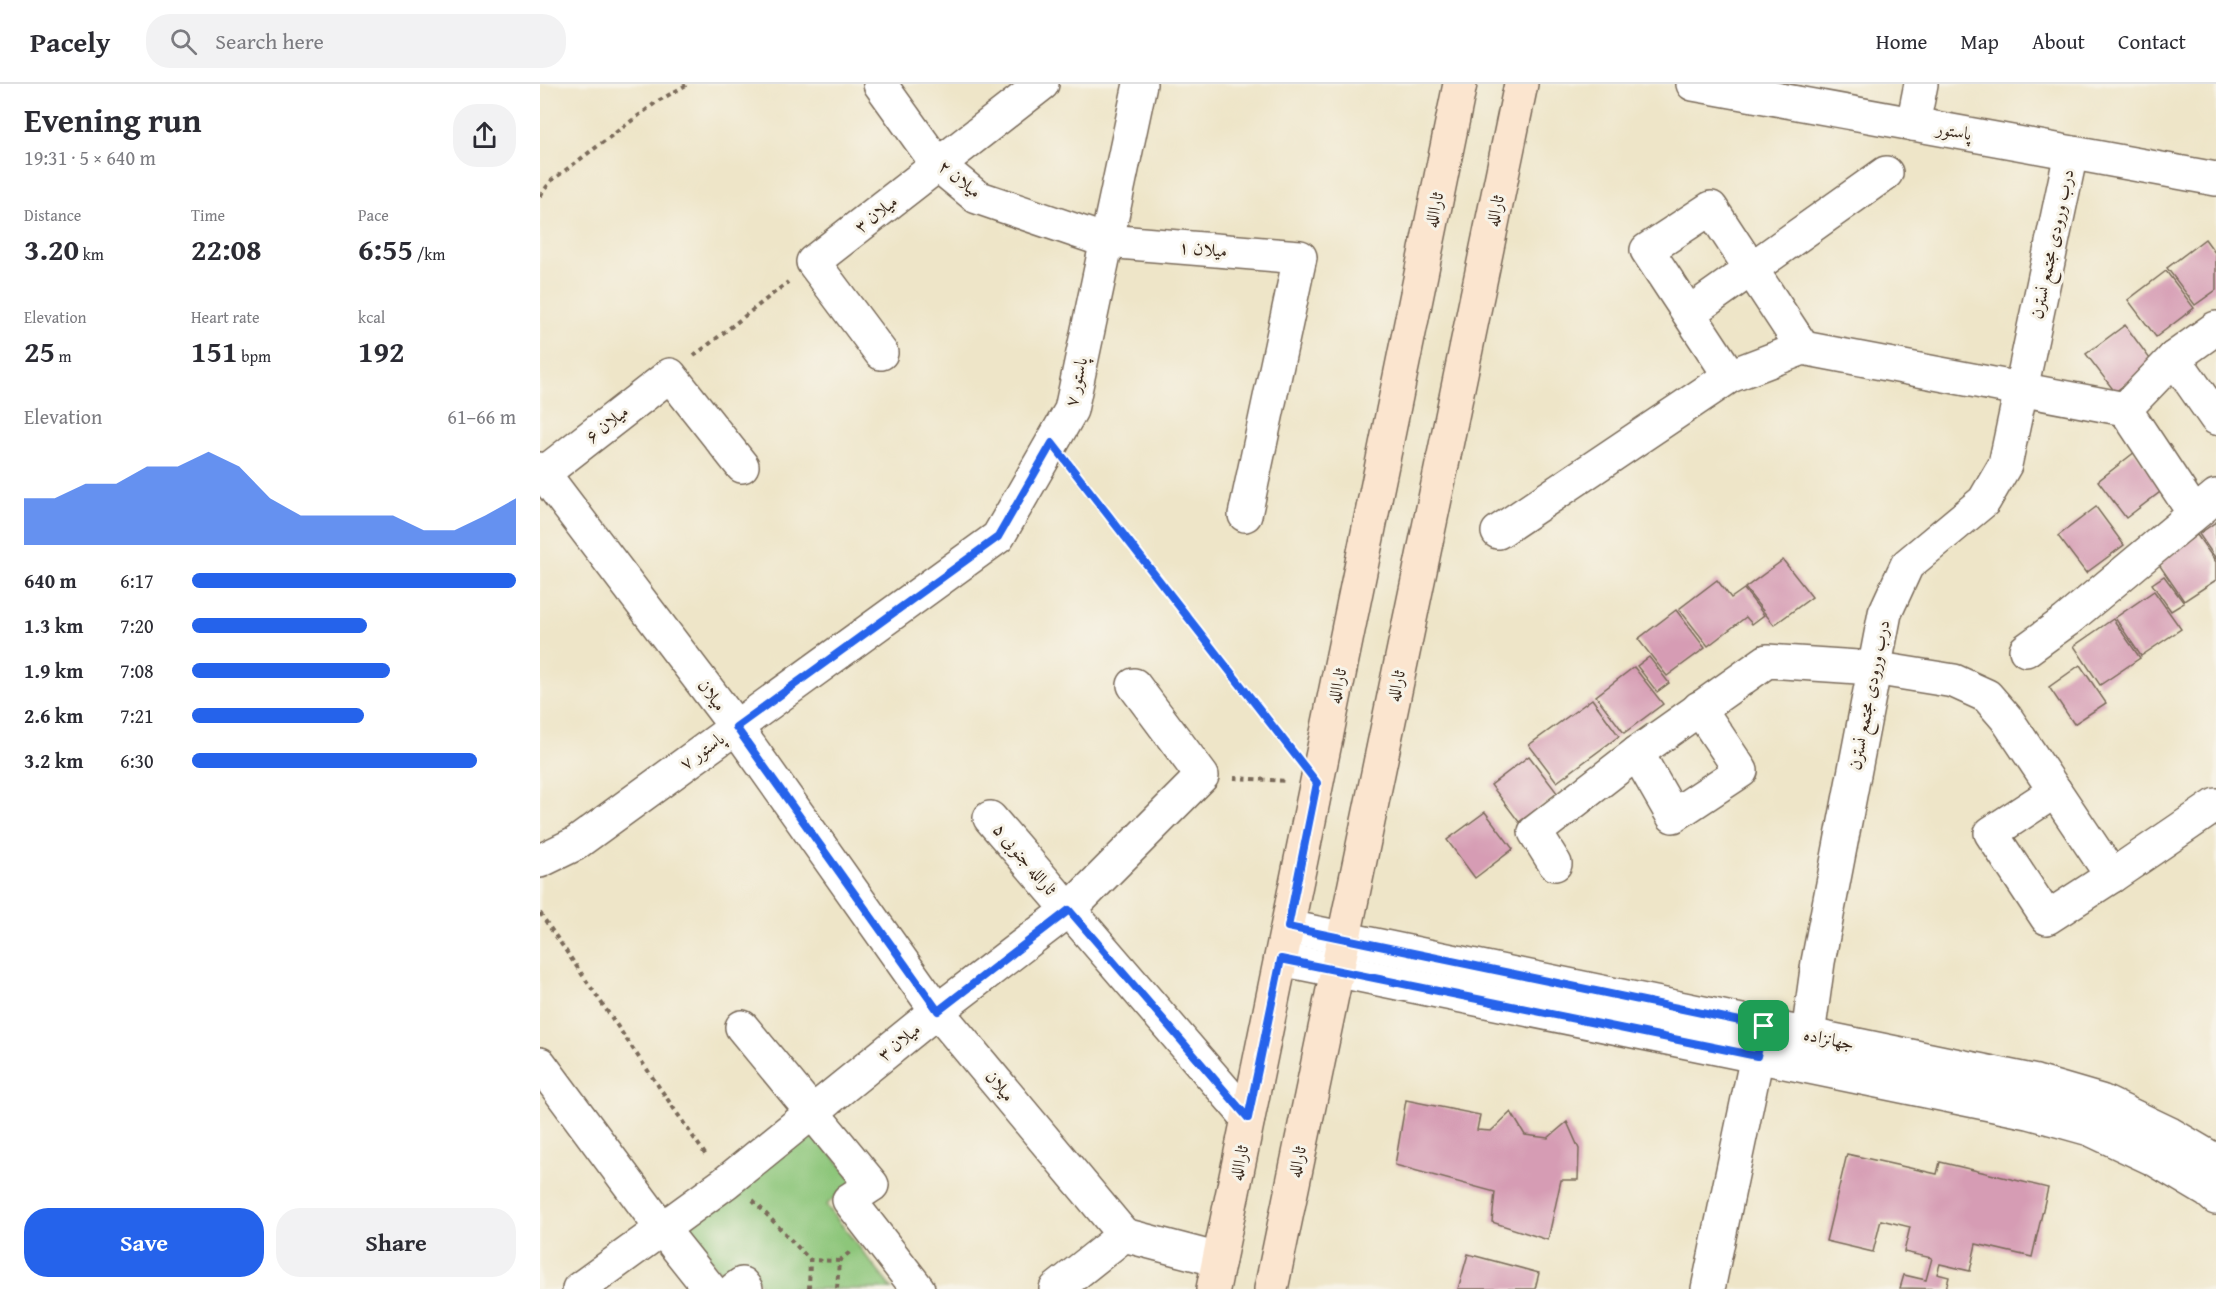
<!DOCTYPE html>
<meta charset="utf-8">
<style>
body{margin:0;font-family:"Gentium Book Plus",Amiri,serif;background:#f2f2f3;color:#2b2b33;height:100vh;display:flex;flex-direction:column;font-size:22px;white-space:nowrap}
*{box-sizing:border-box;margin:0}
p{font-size:20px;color:#7c7c81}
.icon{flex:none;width:33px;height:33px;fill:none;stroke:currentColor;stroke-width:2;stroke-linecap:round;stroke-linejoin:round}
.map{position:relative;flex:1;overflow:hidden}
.drawer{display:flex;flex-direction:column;background:#fff;width:540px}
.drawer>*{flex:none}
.pin{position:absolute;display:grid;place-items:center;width:51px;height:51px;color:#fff;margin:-26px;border-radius:12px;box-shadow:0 3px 9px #0006}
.round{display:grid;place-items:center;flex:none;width:63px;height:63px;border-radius:24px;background:#f2f2f3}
.overview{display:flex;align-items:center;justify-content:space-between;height:102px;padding:0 24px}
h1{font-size:33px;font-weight:700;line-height:45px}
.figures{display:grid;grid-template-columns:repeat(3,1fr);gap:9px;height:102px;padding:6px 24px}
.figures div{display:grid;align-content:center}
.figures b{font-size:30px;font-weight:700}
.figures small{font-size:16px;font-weight:400}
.figures p{font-size:16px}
.chart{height:168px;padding:12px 24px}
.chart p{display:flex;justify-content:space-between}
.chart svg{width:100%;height:108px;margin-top:6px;fill:#2563eb;opacity:.7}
.action{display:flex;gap:12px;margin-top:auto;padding:12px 24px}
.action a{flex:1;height:69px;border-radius:24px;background:#2563eb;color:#fff;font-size:24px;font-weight:700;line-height:69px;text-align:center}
.action a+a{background:#f2f2f3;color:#2b2b33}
ul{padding:0 24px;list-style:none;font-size:20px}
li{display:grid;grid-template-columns:96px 72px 1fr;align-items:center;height:45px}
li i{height:15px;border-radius:8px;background:#2563eb}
header{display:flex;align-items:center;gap:36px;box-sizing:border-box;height:84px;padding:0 30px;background:#fff;border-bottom:2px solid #e1e1e2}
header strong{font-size:28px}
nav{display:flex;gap:33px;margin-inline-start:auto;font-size:21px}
.search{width:420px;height:54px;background:#f2f2f3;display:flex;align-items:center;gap:15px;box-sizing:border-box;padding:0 21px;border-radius:24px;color:#7c7c81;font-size:22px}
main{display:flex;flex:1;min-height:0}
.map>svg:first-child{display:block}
.green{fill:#8dc67a;stroke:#64784c;stroke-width:1.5}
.building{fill:#d69cb4}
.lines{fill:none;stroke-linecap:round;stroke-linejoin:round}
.minor-casing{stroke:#7a6b5a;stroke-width:36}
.tertiary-casing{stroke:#7a6b5a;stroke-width:36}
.secondary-casing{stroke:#7a6b5a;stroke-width:36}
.path{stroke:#7a6b5a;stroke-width:4;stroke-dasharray:4.5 4.5;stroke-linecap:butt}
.minor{stroke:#fff;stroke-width:33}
.tertiary{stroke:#fff;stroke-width:33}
.secondary{stroke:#fbe5cf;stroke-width:33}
.route-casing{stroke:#fff;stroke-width:12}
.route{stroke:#2563eb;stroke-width:8}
.labels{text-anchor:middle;stroke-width:6;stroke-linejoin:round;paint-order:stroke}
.street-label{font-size:18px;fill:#3b2a1e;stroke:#f7f3e8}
</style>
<header>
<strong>Pacely</strong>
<div class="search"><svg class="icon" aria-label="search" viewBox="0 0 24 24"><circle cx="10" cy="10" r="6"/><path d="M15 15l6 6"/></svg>Search here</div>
<nav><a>Home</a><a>Map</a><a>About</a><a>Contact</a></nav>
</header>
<main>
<section class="drawer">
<div class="overview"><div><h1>Evening run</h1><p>19:31 · 5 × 640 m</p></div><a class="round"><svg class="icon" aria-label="share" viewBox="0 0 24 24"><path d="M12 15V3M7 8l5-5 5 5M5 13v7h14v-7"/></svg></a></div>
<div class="figures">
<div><p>Distance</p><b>3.20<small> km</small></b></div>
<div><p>Time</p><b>22:08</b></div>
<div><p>Pace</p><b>6:55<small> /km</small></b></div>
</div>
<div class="figures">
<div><p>Elevation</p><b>25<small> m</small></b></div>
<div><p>Heart rate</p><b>151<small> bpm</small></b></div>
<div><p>kcal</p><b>192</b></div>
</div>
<div class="chart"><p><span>Elevation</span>61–66 m</p>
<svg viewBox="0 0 160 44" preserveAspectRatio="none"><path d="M0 44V25L10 25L20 19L30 19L40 12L50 12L60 6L70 12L80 25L90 32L100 32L110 32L120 32L130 38L140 38L150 32L160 25V44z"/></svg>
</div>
<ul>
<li><b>640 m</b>6:17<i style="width:100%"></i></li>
<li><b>1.3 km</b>7:20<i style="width:54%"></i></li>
<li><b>1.9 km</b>7:08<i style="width:61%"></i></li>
<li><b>2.6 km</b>7:21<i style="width:53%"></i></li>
<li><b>3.2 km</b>6:30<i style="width:88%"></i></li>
</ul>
<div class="action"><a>Save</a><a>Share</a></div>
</section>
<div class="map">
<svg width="1676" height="1205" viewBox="0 0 1676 1205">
<rect width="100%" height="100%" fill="#f7f3e8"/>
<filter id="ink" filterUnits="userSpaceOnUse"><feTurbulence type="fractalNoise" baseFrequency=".0167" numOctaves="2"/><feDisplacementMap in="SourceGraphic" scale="12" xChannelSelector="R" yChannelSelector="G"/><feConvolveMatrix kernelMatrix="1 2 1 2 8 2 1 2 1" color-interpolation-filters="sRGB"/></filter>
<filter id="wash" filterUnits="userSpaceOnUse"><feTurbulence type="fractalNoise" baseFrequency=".008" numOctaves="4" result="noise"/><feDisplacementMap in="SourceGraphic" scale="24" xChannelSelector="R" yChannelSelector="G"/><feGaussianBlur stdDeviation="1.35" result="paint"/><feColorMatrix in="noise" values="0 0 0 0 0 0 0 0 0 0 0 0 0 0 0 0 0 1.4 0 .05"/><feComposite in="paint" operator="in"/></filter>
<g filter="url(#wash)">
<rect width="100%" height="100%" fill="#eee5c8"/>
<polygon class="green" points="273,1048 314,1097 286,1121 352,1205 224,1205 205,1179 184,1194 148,1143"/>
<g id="blocks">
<g class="building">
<polygon points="1665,155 1676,170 1676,206 1655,221 1627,184"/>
<polygon points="1626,187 1654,224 1616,253 1588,216"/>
<polygon points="1585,241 1613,279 1575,308 1546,270"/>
<polygon points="1595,368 1624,405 1586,434 1558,397"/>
<polygon points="1556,423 1584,461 1546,489 1518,452"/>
<polygon points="1676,438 1676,475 1659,450"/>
<polygon points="1657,451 1676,478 1676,496 1644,517 1618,479"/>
<polygon points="1243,476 1272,513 1234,541 1205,504"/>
<polygon points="1624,492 1644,519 1631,527 1612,500"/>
<polygon points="1177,496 1191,514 1204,505 1224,531 1212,540 1206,533 1168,562 1139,525"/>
<polygon points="1614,507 1641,545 1601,572 1575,534"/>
<polygon points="1136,526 1165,564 1127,592 1098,555"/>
<polygon points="1573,535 1600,574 1560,601 1534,562"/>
<polygon points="1109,573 1129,599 1117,608 1097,582"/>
<polygon points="1540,581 1566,619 1534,640 1509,603"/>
<polygon points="1094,583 1123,620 1084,649 1056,612"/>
<polygon points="1052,615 1079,652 1017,698 989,661"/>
<polygon points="989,672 1018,710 979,738 951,701"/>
<polygon points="945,728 973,765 935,794 907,756"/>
<polygon points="866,1016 940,1031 937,1046 951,1047 971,1028 985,1051 1008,1054 1027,1038 1039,1065 1038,1096 1021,1096 1008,1156 952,1138 955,1108 855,1081"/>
<polygon points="1307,1070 1397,1090 1400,1078 1508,1104 1492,1173 1436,1160 1430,1187 1400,1180 1397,1190 1409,1193 1406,1205 1360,1204 1364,1191 1386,1196 1392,1174 1364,1168 1370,1143 1341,1136 1333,1168 1286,1157"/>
<polygon points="928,1170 999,1189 995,1205 918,1205"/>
</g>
</g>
</g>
<g filter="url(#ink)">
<use href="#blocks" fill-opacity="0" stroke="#7a6b5a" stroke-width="1.5"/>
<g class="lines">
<g class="minor-casing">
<g id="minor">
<polyline points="340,0 398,81 437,113 566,157 760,173 705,431"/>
<polyline points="1373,40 1381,0"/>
<polyline points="1149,229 1346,89"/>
<polyline points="341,269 273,178 502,0"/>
<polyline points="1634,274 1676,334"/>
<polyline points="1190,292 1107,166 1171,124 1263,264"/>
<polyline points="1585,325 1654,429"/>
<polyline points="0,385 196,643 397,927 584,1151"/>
<polyline points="0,392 130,291 202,382"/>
<polyline points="958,448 1190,292 1263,264 1585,325 1634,274 1676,244"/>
<polyline points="1486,566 1526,537 1676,412"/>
<polyline points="1097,669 1133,732 1201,687 1159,624"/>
<polyline points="1515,707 1451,749 1507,834 1572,792"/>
<polyline points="450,734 708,1034"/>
<polyline points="0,777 35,760 458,453 531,326 600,0"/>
<polyline points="1015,780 995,748 1097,669 1227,577 1333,584 1414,597 1447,612 1466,634 1572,792 1676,721"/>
<polyline points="202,943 332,1101 309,1116 378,1205"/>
<polyline points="1268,951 1278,878 1345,529 1367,481 1444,417 1465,381 1531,69"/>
<polyline points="0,980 123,1146 170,1205"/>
<polyline points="584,1151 679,1176"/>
<polyline points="39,1205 185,1099 397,927 529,826 662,692 594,601"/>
<polyline points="195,1205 202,1200 206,1205"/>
<polyline points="516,1205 584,1151"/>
<polyline points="1168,1205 1217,972"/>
</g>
</g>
<g class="tertiary-casing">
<g id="tertiary">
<polyline points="1153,0 1676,95"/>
<polyline points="748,843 1496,998 1561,1017 1630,1050 1676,1077"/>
<polyline points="741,875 1489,1028 1550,1045 1616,1076 1668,1107 1676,1114"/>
</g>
</g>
<g class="secondary-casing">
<g id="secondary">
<polyline points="673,1205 920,0"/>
<polyline points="731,1205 981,0"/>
</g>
</g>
<g class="path">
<polyline points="0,112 11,97 118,17 148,0"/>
<polyline points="154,272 248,198"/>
<polyline points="533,386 751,666"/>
<polyline points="694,694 746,697"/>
<polyline points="0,829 167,1073"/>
<polyline points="213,1116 270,1176"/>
<polyline points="299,1177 310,1168"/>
<polyline points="269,1205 270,1176 299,1177 297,1205"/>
</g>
<use href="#minor" class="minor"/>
<use href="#tertiary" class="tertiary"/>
<use href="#secondary" class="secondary"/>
</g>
</g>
<g class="lines" filter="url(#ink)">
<g class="route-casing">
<polygon id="route" points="512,359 777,699 748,843 1224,942 1217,972 741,875 708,1034 529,826 398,927 196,643 458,453"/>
</g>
<use href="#route" class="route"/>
</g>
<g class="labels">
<g class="street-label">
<text transform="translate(1414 47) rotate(10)" y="6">پاستور</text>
<text transform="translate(420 95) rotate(39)" y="6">میلان ۲</text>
<text transform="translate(894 126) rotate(-78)" y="6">ثاراالله</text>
<text transform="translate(955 127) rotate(-78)" y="6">ثارالله</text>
<text transform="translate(336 130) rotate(-38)" y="6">میلان ۳</text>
<text transform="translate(1512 160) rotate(-78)" y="6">درب ورودی مجتمع نسترن</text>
<text transform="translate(663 165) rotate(5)" y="6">میلان ۱</text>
<text transform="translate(536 298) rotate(-77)" y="6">پاستور ۷</text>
<text transform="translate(67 340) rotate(-38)" y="6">میلان ۶</text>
<text transform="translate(797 602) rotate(-78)" y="6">ثاراالله</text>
<text transform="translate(856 602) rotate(-78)" y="6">ثارالله</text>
<text transform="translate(172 611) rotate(53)" y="6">میلان</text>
<text transform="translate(1329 611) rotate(-79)" y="6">درب ورودی مجتمع نسترن</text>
<text transform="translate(162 667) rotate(-36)" y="6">پاستور ۷</text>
<text transform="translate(485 775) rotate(50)" y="6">ثارالله جنوبی ۵</text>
<text transform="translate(1289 955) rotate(12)" y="6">جهانزاده</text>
<text transform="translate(359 958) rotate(-39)" y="6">میلان ۳</text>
<text transform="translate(460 1002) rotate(50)" y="6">میلان</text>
<text transform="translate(757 1078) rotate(-78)" y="6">ثارالله</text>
<text transform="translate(699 1079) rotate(-78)" y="6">ثاراالله</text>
</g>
</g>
</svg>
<div class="pin" style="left:1224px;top:942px;background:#1e9e55"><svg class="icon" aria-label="arrive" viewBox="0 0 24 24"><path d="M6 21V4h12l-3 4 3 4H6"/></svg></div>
</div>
</main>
